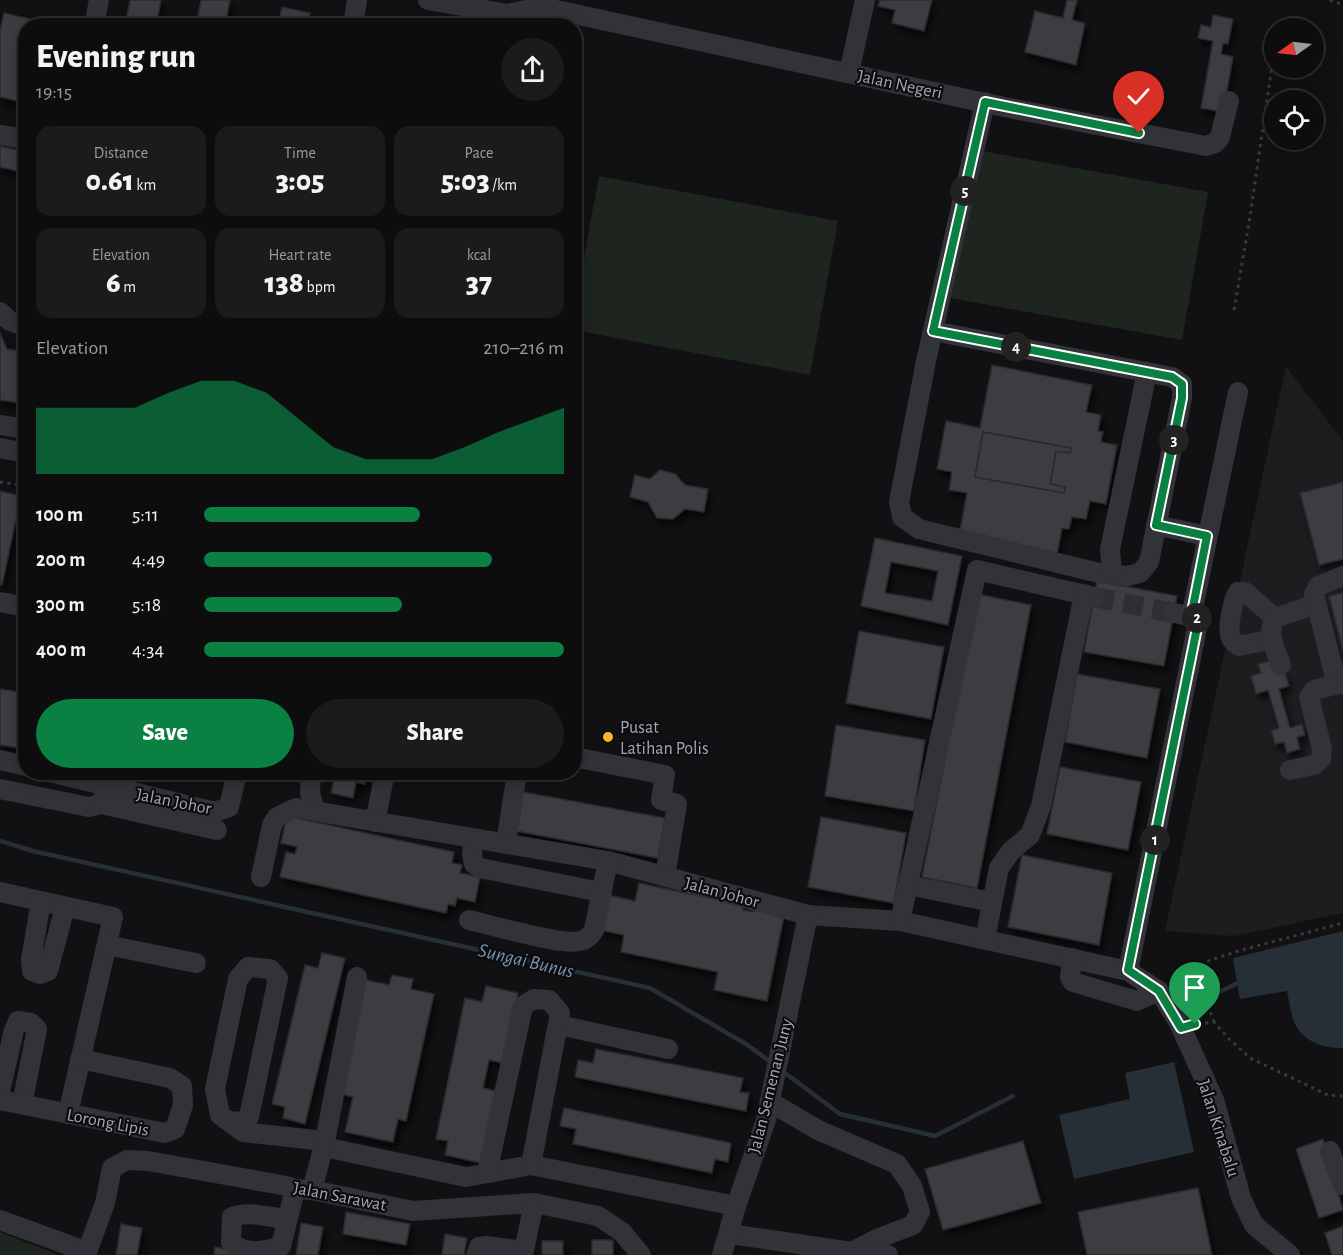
<!DOCTYPE html>
<meta charset="utf-8">
<style>
body{margin:0;font-family:"Alegreya Sans",sans-serif;background:#1b1b1c;color:#f1f3f6;height:100vh;display:flex;flex-direction:column;font-size:22px;white-space:nowrap}
*{box-sizing:border-box;margin:0}
p{font-size:20px;color:#9a9c9e}
.icon{flex:none;width:33px;height:33px;fill:none;stroke:currentColor;stroke-width:2;stroke-linecap:round;stroke-linejoin:round}
.map{position:relative;flex:1;overflow:hidden}
.side{position:absolute;left:18px;top:18px;width:564px;height:762px;display:flex;flex-direction:column;background:#0d0d0e;border-radius:24px;box-shadow:0 3px 15px #0003,0 0 0 2px #2d2d2e}
.side>*{flex:none}
.needle{width:39px;rotate:256deg}
.controls{position:absolute;left:1264px;top:18px;display:grid;gap:12px}
.controls a{display:grid;place-items:center;width:60px;height:60px;border-radius:50%;background:#0d0d0e;box-shadow:0 3px 15px #0003,0 0 0 2px #2d2d2e;font-size:30px}
.pin{position:absolute;display:grid;place-items:center;width:51px;height:51px;color:#fff;margin:-62px -26px;border-radius:50% 50% 50% 0;rotate:-45deg;box-shadow:0 0 6px #0007}
.pin .icon{rotate:45deg}
.km{position:absolute;width:30px;height:30px;margin:-15px;border-radius:50%;background:#222;color:#fff;font-size:16px;line-height:30px;text-align:center}
.round{display:grid;place-items:center;flex:none;width:63px;height:63px;border-radius:32px;background:#1b1b1c}
.overview{display:flex;align-items:center;justify-content:space-between;height:102px;padding:0 18px}
h1{font-size:33px;font-weight:800;line-height:45px}
.metrics{display:grid;grid-template-columns:repeat(3,1fr);gap:9px;height:102px;padding:6px 18px}
.metrics div{display:grid;align-content:center;border-radius:15px;background:#1b1b1c;text-align:center}
.metrics b{font-size:30px;font-weight:800}
.metrics small{font-size:16px;font-weight:400}
.metrics p{font-size:16px}
.chart{height:168px;padding:12px 18px}
.chart p{display:flex;justify-content:space-between}
.chart svg{width:100%;height:108px;margin-top:6px;fill:#0b8043;opacity:.7}
.primary-button{display:flex;gap:12px;margin-top:auto;padding:12px 18px}
.primary-button a{flex:1;height:69px;border-radius:36px;background:#0b8043;color:#fff;font-size:24px;font-weight:800;line-height:69px;text-align:center}
.primary-button a+a{background:#1b1b1c;color:#f1f3f6}
ul{padding:0 18px;list-style:none;font-size:20px}
li{display:grid;grid-template-columns:96px 72px 1fr;align-items:center;height:45px}
li i{height:15px;border-radius:8px;background:#0b8043}
.map>svg:first-child{display:block}
.built{fill:#1d1d20}
.green{fill:#1d251e}
.water{fill:#272f36}
.lines{fill:none;stroke-linecap:round;stroke-linejoin:round}
.stream{stroke:#272f36;stroke-width:4.5}
.building{fill:#3b3c40;stroke:#2b2b2f;stroke-width:1.5;fill-rule:evenodd;filter:url(#shadow)}
.minor-tunnel{stroke:#2e2f33;stroke-width:20;stroke-dasharray:20 10;stroke-linecap:butt}
.path{stroke:#383a3f;stroke-width:3;stroke-dasharray:3 4.5;stroke-linecap:butt}
.minor{stroke:#323338;stroke-width:20}
.route-casing{stroke:#fff;stroke-width:12}
.route{stroke:#0b8043;stroke-width:8}
.poi-dot{fill:#f5b727;stroke:#0c0c0e;stroke-width:2}
.labels{text-anchor:middle;stroke-width:4.5;stroke-linejoin:round;paint-order:stroke}
.street-label{font-size:18px;fill:#a2a7b4;stroke:#0c0c0e}
.poi-label{font-size:18px;fill:#a2a7b4;stroke:#0c0c0e;text-anchor:start}
.water-label{font-size:20px;font-style:italic;fill:#7794b0;stroke:#0c0c0e}
</style>
<div class="map">
<svg width="1343" height="1255" viewBox="0 0 1343 1255">
<defs>
<filter id="shadow"><feDropShadow dx="3.5" dy="6" stdDeviation="3" flood-color="#0009"/></filter>
</defs>
<rect width="100%" height="100%" fill="#111113"/>
<polygon class="built" points="1286,366 1343,441 1343,913 1234,936 1165,931"/>
<g class="green">
<polygon points="976,150 1208,192 1182,340 950,298"/>
<polygon points="599,176 838,221 810,375 575,330 575,307"/>
<polygon points="0,1232 59,1255 0,1255"/>
</g>
<g class="water">
<path d="M1343 931V1048C1322 1048 1300 1041 1293 1019 1290 1010 1289 1000 1287 991L1240 999 1233 958Z"/>
<polygon points="1174,1062 1194,1152 1074,1179 1059,1115 1130,1099 1125,1073"/>
</g>
<g class="lines">
<g class="stream">
<polyline points="0,841 33,851 650,988 746,1044 772,1063"/>
<polyline points="1182,1010 1242,981"/>
<polyline points="781,1070 840,1114 935,1136 1013,1096"/>
</g>
</g>
<g class="building">
<polygon points="130,0 161,0 156,26 125,26"/>
<polygon points="201,0 230,0 225,26 196,26"/>
<polygon points="880,0 932,0 924,31 892,23 895,10 878,6"/>
<polygon points="1067,0 1077,0 1072,20 1085,23 1076,65 1025,52 1035,11 1063,18"/>
<polygon points="282,7 310,13 308,26 278,26"/>
<polygon points="4,13 39,21 38,26 26,26 26,81 21,102 0,97 0,31"/>
<polygon points="1213,15 1233,19 1228,44 1223,43 1221,54 1233,57 1223,112 1201,108 1213,41 1198,38 1201,25 1211,27"/>
<polygon points="0,146 26,152 26,173 0,167"/>
<polygon points="0,333 7,349 26,352 26,404 0,400"/>
<path d="M992 365 1092 385 1086 412 1101 415 1098 431 1103 432 1101 442 1117 445 1106 504 1090 501 1086 519 1072 517 1069 529 1062 528 1057 554 960 530 967 493 949 490 952 472 937 469 946 421 980 428ZM983 432 1071 448 1070 453 1056 451 1050 484 1065 487 1064 493 975 477Z"/>
<polygon points="983,432 1071,448 1070,453 1056,451 1050,484 1065,487 1064,493 975,477"/>
<polygon points="660,470 675,474 685,485 708,489 704,512 685,509 673,519 657,518 648,502 630,497 635,475 650,479"/>
<polygon points="1343,482 1343,559 1319,565 1300,493"/>
<polygon points="0,491 21,496 2,585 0,585"/>
<path d="M875 538 962 556 948 625 861 606ZM891 562 938 571 932 601 885 593Z"/>
<polygon points="1097,581 1177,596 1164,666 1084,652"/>
<polygon points="1343,593 1343,651 1329,596"/>
<polygon points="977,594 1031,605 977,888 922,877"/>
<polygon points="859,631 944,647 931,719 846,703"/>
<polygon points="1273,660 1278,675 1285,673 1289,686 1279,689 1290,728 1302,724 1305,735 1297,737 1300,749 1287,753 1284,742 1275,744 1271,731 1279,728 1268,690 1256,694 1251,676 1261,673 1258,664"/>
<polygon points="1077,674 1160,689 1147,758 1065,742"/>
<polygon points="0,689 26,693 26,749 0,745"/>
<polygon points="836,725 925,740 914,811 825,796"/>
<polygon points="1060,767 1141,782 1128,850 1047,834"/>
<polygon points="326,772 367,772 365,784 356,782 353,798 331,793 334,779 325,777"/>
<polygon points="523,792 665,818 658,858 516,831"/>
<polygon points="287,816 454,852 452,863 462,865 460,873 480,877 475,902 457,898 455,906 448,904 446,913 280,877 286,852 295,854 297,847 281,843"/>
<polygon points="821,817 906,833 894,903 808,887"/>
<polygon points="1022,855 1112,873 1099,945 1008,927"/>
<polygon points="639,883 742,905 743,910 754,912 756,905 785,911 767,1001 714,990 718,972 621,952 624,935 600,930 607,895 635,901"/>
<polygon points="322,953 345,958 305,1124 283,1118 285,1107 272,1104 305,965 318,968"/>
<polygon points="392,975 413,979 411,989 434,994 406,1121 398,1119 393,1142 345,1132 353,1097 341,1094 366,980 389,985"/>
<polygon points="486,986 518,993 503,1063 489,1060 483,1088 496,1091 481,1163 445,1155 448,1141 436,1139 465,998 482,1002"/>
<polygon points="596,1049 743,1078 740,1092 749,1093 746,1111 575,1077 578,1060 593,1063"/>
<polygon points="564,1108 731,1143 728,1162 715,1159 712,1173 573,1144 576,1129 560,1126"/>
<polygon points="1323,1139 1343,1210 1319,1218 1296,1149"/>
<polygon points="1023,1141 1041,1203 943,1230 925,1169"/>
<polygon points="1198,1188 1212,1255 1087,1255 1078,1212"/>
<polygon points="346,1212 410,1224 406,1245 343,1234"/>
<polygon points="301,1223 323,1227 318,1255 296,1255"/>
<polygon points="121,1224 142,1228 137,1255 116,1255"/>
<polygon points="1343,1226 1343,1255 1332,1255 1325,1233"/>
<polygon points="445,1234 467,1238 464,1255 442,1255"/>
<rect x="592" y="1240" width="21" height="15"/>
<rect x="542" y="1241" width="21" height="14"/>
<polygon points="215,1247 258,1255 214,1255"/>
</g>
<g class="lines">
<polyline class="minor-tunnel" points="1094,597 1174,613"/>
<g class="path">
<polyline points="1330,0 1343,5"/>
<polyline points="1234,310 1249,223 1275,45"/>
<polyline points="0,482 26,486"/>
<polyline points="1214,1022 1197,976 1205,962 1238,951 1343,923"/>
<polyline points="1198,1024 1214,1022 1228,1038 1250,1058 1328,1095 1343,1096"/>
</g>
<g class="minor">
<polyline points="428,0 507,14 542,7 1004,107 1206,146 1215,143 1220,137 1229,101"/>
<polyline points="94,26 99,0"/>
<polyline points="353,26 357,0"/>
<polyline points="849,73 865,0"/>
<polyline points="0,135 26,139"/>
<polyline points="0,312 10,321 26,327"/>
<polyline points="933,331 1172,377 1182,384 1182,398 1149,562 1140,573 1127,576 1099,573 919,529 902,517 899,502 926,361 985,102"/>
<polyline points="0,425 26,429"/>
<polyline points="0,448 26,453"/>
<polyline points="1156,525 1207,536"/>
<polyline points="1112,574 1110,549 1147,372"/>
<polyline points="0,602 26,607"/>
<polyline points="1191,617 1238,392"/>
<path d="M1272 639 1239 646C1235 643 1231 640 1230 635 1228 625 1233 599 1238 592H1245L1275 618"/>
<path d="M1281 665C1275 648 1266 635 1275 618L1316 604"/>
<polyline points="1337,685 1314,594 1318,586 1343,576"/>
<polyline points="574,757 665,775 661,800 677,804 665,876"/>
<polyline points="0,760 26,766"/>
<polyline points="1290,770 1314,765 1321,759 1322,749 1309,697 1314,690 1343,683"/>
<polyline points="50,772 215,812 229,807 237,772"/>
<polyline points="311,772 310,793 315,811"/>
<polyline points="0,789 89,807 101,804 108,787"/>
<polyline points="101,804 217,830"/>
<polyline points="375,822 385,772"/>
<polyline points="474,839 472,854 474,864 480,868 601,892"/>
<polyline points="506,844 517,772"/>
<polyline points="261,877 272,825 277,817 296,808 608,861 808,915 900,921 1128,971 1159,991 1179,1023 1214,1100 1241,1198 1254,1225 1290,1255"/>
<polyline points="908,885 992,902"/>
<polyline points="0,892 113,917 68,1114"/>
<polyline points="41,901 31,960 32,971 40,974 48,971 65,907"/>
<path d="M469 920C491 925 563 946 580 941 586 940 591 935 594 930L608 861"/>
<polyline points="900,921 977,570 1094,597"/>
<polyline points="985,939 999,868 1011,851 1030,835 1041,806 1084,594"/>
<polyline points="107,945 196,963"/>
<polyline points="1072,958 1070,977 1073,982 1137,1001 1159,991"/>
<polyline points="1128,971 1199,618 1174,613"/>
<polyline points="559,1025 668,1049"/>
<polyline points="0,1091 14,1030 18,1021 31,1023 37,1029 22,1104"/>
<polyline points="0,1100 165,1133 175,1129 183,1105 182,1086 170,1078 80,1059"/>
<polyline points="770,1102 818,1130 897,1164 912,1186 920,1212 913,1225 879,1238 852,1252"/>
<polyline points="230,1121 243,1122 249,1117 278,978 270,969 248,967 238,979 215,1089 220,1115 243,1132 325,1141"/>
<polyline points="324,1147 466,1177 531,1165 736,1206"/>
<polyline points="1330,1151 1343,1185"/>
<polyline points="487,1173 523,1006 534,999 549,1000 560,1013 531,1165"/>
<polyline points="312,1190 325,1141 357,977"/>
<path d="M288 1219C270 1218 249 1210 232 1217L231 1242C245 1255 263 1252 281 1246L295 1189"/>
<polyline points="0,1220 87,1252 87,1255"/>
<polyline points="730,1234 852,1252 888,1255"/>
<polyline points="87,1252 105,1203 112,1168 127,1160 148,1161 287,1186 295,1189 312,1190 413,1211 534,1203 598,1216 622,1232 641,1255"/>
<polyline points="476,1255 479,1247 486,1246 524,1251"/>
<polyline points="523,1255 534,1203"/>
<polyline points="722,1255 736,1206 766,1120 808,915"/>
</g>
</g>
<g class="lines">
<g class="route-casing">
<polyline id="route" points="1139,133 985,102 933,331 1172,377 1182,384 1182,398 1156,525 1207,536 1191,617 1199,618 1128,970 1159,991 1181,1028 1195,1024"/>
</g>
<use href="#route" class="route"/>
</g>
<circle class="poi-dot" cx="608" cy="737" r="6"/>
<g class="labels">
<g class="street-label">
<text transform="translate(900 84) rotate(12)" y="6">Jalan Negeri</text>
<text transform="translate(174 801) rotate(11)" y="6">Jalan Johor</text>
<text transform="translate(722 892) rotate(15)" y="6">Jalan Johor</text>
<text transform="translate(770 1086) rotate(-76)" y="6">Jalan Semenan Juny</text>
<text transform="translate(108 1122) rotate(11)" y="6">Lorong Lipis</text>
<text transform="translate(1219 1128) rotate(72)" y="6">Jalan Kinabalu</text>
<text transform="translate(340 1196) rotate(11)" y="6">Jalan Sarawat</text>
</g>
<g class="poi-label">
<text x="620" y="733">Pusat<tspan x="620" dy="21">Latihan Polis</tspan></text>
</g>
<g class="water-label">
<text transform="translate(526 960) rotate(13)" y="7">Sungai Bunus</text>
</g>
</g>
</svg>
<div class="controls">
<a><svg class="needle" viewBox="-14 -14 28 28"><path d="M0-13l5 13h-10z" fill="#e53935"/><path d="M0 13l5-13h-10z" fill="#9a9c9e"/></svg></a>
<a><svg class="icon" aria-label="locate" viewBox="0 0 24 24"><circle cx="12" cy="12" r="6"/><path d="M12 2v4M12 18v4M2 12h4M18 12h4"/></svg></a>
</div>
<div class="pin" style="left:1195px;top:1024px;background:#1e9e55"><svg class="icon" aria-label="arrive" viewBox="0 0 24 24"><path d="M6 21V4h12l-3 4 3 4H6"/></svg></div>
<div class="pin" style="left:1139px;top:133px;background:#d93025"><svg class="icon" aria-label="check" viewBox="0 0 24 24"><path d="M5 12l5 5 9-10"/></svg></div>
<b class="km" style="left:1155px;top:840px">1</b>
<b class="km" style="left:1197px;top:618px">2</b>
<b class="km" style="left:1174px;top:440px">3</b>
<b class="km" style="left:1016px;top:347px">4</b>
<b class="km" style="left:965px;top:191px">5</b>
<section class="side">
<div class="overview"><div><h1>Evening run</h1><p>19:15</p></div><a class="round"><svg class="icon" aria-label="share" viewBox="0 0 24 24"><path d="M12 15V3M7 8l5-5 5 5M5 13v7h14v-7"/></svg></a></div>
<div class="metrics">
<div><p>Distance</p><b>0.61<small> km</small></b></div>
<div><p>Time</p><b>3:05</b></div>
<div><p>Pace</p><b>5:03<small> /km</small></b></div>
</div>
<div class="metrics">
<div><p>Elevation</p><b>6<small> m</small></b></div>
<div><p>Heart rate</p><b>138<small> bpm</small></b></div>
<div><p>kcal</p><b>37</b></div>
</div>
<div class="chart"><p><span>Elevation</span>210–216 m</p>
<svg viewBox="0 0 160 44" preserveAspectRatio="none"><path d="M0 44V17L10 17L20 17L30 17L40 11L50 6L60 6L70 11L80 22L90 33L100 38L110 38L120 38L130 33L140 27L150 22L160 17V44z"/></svg>
</div>
<ul>
<li><b>100 m</b>5:11<i style="width:60%"></i></li>
<li><b>200 m</b>4:49<i style="width:80%"></i></li>
<li><b>300 m</b>5:18<i style="width:55%"></i></li>
<li><b>400 m</b>4:34<i style="width:100%"></i></li>
</ul>
<div class="primary-button"><a>Save</a><a>Share</a></div>
</section>
</div>
